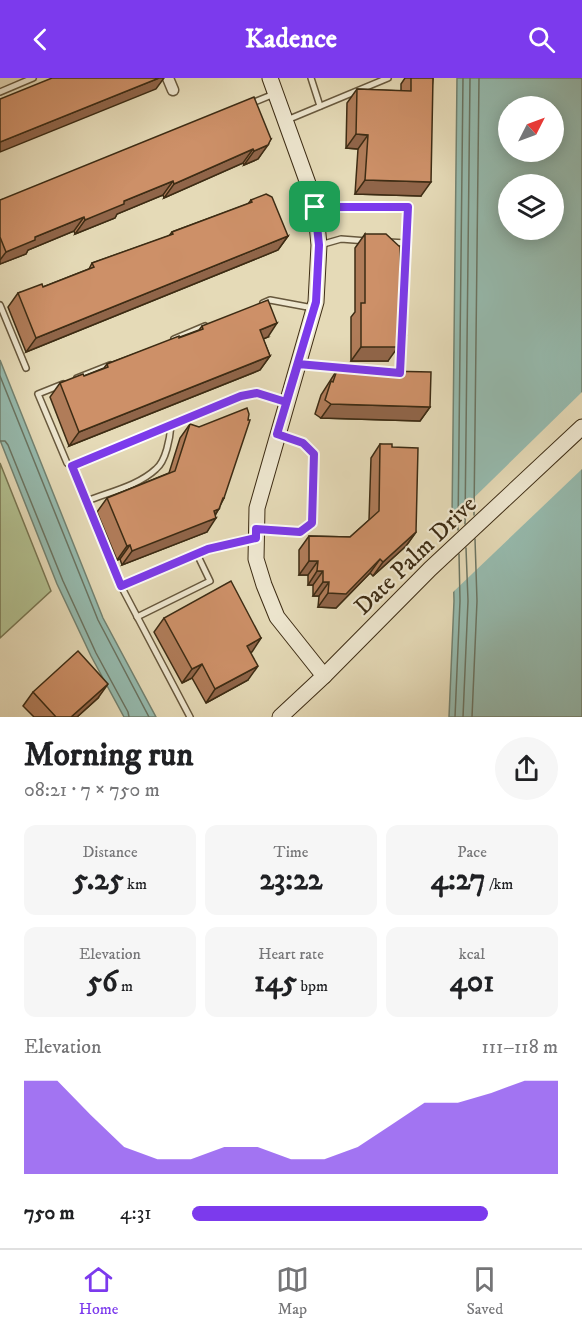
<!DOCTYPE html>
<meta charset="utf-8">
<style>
body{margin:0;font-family:"IM FELL DW Pica",serif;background:#f6f6f6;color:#202124;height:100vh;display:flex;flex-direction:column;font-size:22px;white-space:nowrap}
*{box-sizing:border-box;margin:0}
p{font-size:20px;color:#757577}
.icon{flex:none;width:33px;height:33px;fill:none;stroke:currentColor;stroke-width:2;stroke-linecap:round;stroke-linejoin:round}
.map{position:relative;height:639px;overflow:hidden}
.panel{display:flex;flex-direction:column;background:#fff;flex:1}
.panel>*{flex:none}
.needle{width:39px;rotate:48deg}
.fabs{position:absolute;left:498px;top:18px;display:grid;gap:12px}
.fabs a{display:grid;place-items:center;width:66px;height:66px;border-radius:50%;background:#fff;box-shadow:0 3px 15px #0003;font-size:30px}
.pin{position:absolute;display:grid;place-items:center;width:51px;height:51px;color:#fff;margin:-26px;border-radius:12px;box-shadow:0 3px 9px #0006}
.round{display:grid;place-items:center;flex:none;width:63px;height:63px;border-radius:32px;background:#f6f6f6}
.overview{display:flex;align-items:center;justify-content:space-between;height:102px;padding:0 24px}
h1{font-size:33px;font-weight:700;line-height:45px}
.figures{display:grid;grid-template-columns:repeat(3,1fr);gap:9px;height:102px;padding:6px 24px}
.figures div{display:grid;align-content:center;border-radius:12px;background:#f6f6f6;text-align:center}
.figures b{font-size:30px;font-weight:700}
.figures small{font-size:16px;font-weight:400}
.figures p{font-size:16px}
.chart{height:168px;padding:12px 24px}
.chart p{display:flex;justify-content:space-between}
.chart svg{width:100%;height:108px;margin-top:6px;fill:#7c3aed;opacity:.7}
ul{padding:0 24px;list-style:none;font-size:20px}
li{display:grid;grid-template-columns:96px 72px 1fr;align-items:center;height:45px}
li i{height:15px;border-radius:8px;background:#7c3aed}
header{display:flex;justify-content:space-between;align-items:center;height:78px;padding:0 24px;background:#7c3aed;color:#fff;font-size:27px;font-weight:700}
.dock{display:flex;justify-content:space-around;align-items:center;height:84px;border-top:2px solid #e0e0e0;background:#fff;font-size:16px;color:#757577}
.dock a{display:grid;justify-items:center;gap:3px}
.dock .on{color:#7c3aed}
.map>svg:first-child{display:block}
.green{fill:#b2c090;stroke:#787652;stroke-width:1.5}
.water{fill:#96bbaf;stroke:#728271;stroke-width:1.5;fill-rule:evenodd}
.pier{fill:#e5dab7}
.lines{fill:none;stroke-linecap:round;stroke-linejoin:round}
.shore{stroke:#6a7462;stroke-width:1.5}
.lane-casing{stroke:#67583d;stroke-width:8}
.street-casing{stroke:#67583d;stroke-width:13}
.secondary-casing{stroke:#3d2c14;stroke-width:17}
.lane{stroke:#eee7d0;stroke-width:5}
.street{stroke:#eee7d0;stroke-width:10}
.secondary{stroke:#eee7d0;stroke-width:15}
.wall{fill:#b07c59;stroke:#3d2c14;stroke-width:1.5}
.shaded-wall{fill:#906549;stroke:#3d2c14;stroke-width:1.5}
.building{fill:#cd9068;stroke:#3d2c14;stroke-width:1.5}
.route-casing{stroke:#fff;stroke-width:12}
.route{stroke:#7c3aed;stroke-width:8}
.labels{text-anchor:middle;stroke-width:4.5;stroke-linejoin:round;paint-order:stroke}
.street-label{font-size:24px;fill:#3d2c14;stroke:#eee7d0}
</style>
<header><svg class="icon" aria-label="back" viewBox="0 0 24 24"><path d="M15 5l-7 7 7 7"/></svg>Kadence<svg class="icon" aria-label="search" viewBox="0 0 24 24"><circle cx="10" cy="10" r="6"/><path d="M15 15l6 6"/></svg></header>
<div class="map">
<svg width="582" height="639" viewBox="0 0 582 639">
<rect width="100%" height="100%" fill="#e5dab7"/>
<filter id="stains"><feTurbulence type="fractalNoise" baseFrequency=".00333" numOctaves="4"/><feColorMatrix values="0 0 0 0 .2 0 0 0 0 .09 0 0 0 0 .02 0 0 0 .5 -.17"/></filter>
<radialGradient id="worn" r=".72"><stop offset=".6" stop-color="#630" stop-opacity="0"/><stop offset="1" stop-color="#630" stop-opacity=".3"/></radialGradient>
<polygon class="green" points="0,385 51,513 0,560"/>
<g class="water">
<path d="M457 0H582V639H449L454 523 452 441ZM508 28H554V74H508ZM508 106H554V152H508Z"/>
<polygon points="0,282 103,540 156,639 124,639 91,578 57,506 0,362"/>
</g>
<polygon class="pier" points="582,314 582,391 451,516 449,444"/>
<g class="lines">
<g class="shore">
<polyline points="0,298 98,542 149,639"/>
<polyline points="0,363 5,363 8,367 63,503 96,575 128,634 129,639"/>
<polyline points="474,437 479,0"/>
<polyline points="465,446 470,0"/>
<polyline points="458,452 463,0"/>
<polyline points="455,639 460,523 459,476"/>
<polyline points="463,639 468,523 466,470"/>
<polyline points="472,639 477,523 475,461"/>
</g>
<g class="lane-casing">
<g id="lane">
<polyline points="311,0 320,28"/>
<polyline points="0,14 33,0"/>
<polyline points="252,25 274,16"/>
<polyline points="287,42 388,0"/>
<polyline points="317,129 408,129 407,165"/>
<polyline points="388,164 407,165 403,228"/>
<polyline points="320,167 341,161 367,163"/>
<polyline points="263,225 270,222 313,230"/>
<polyline points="0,227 26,290"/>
<polyline points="174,261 205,248"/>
<polyline points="299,286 383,293"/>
<polyline points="395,294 400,295 402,258"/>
<polyline points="77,300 110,287"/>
<polyline points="63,306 38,316 67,385 72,388 241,318 257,315 285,324"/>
<polyline points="72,388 121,508"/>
<path d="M87 423C109 414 138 408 156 391 166 383 170 360 171 347"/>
<polyline points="257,451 300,454 312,445 314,376 303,365 279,357"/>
<polyline points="137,539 210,503 197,476"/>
<polyline points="190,639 121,508 208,471 254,460"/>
</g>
</g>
<g class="street-casing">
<polyline id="street" points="168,0 173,12"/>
</g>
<g class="secondary-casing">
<g id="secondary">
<polyline points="270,0 315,125 319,167 316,224 257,430 256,481 264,507 277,539 324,598"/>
<polyline points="280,639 324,598 430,491 582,349"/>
</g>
</g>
<use href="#lane" class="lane"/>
<use href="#street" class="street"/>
<use href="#secondary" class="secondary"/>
</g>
<g class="wall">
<polygon points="405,0 433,0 421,118 355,116 358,71 346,70 347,25 357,11 401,13 401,6"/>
<polygon points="271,61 258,81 244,87 243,85 164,120 163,117 117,136 115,140 75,156 74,153 28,172 26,176 0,186 0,122"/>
<polygon points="251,122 288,158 278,172 26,274 8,229 18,215 43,209 89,191 92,185 169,158 172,154 248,126"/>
<polygon points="365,156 388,283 351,283 351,239 355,234 355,170"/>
<polygon points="202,248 268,259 263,261 270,278 260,292 69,368 50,319 60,305 84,298 104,290 107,286 199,252"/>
<polygon points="337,292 430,329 420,343 321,340 315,336 321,317"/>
<polygon points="190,346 224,420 207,454 122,487 120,481 117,482 97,434 107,420 169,395 180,360"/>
<polygon points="380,366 392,369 416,454 406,468 373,498 370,495 336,530 318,529 319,518 313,518 313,507 308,507 308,497 299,497 299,472 309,458 350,459 369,442 371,380"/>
<polygon points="164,540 261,560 250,574 248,602 206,625 192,600 182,605 154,554"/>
<polygon points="33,614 98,620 77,639 34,639 23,628"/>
</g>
<g class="shaded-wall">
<polygon points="159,0 164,0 156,11 0,74 0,64"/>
<polygon points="356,56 368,57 358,71 346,70"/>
<polygon points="268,67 258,81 244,87 254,73"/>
<polygon points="253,71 243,85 164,120 174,106"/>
<polygon points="365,102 431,104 421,118 355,116"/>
<polygon points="173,103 163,117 117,136 115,140 75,156 85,142 124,123"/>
<polygon points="84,139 74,153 28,172 26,176 0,186 0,182 6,174 35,159"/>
<polygon points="288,158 278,172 26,274 36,260"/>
<polygon points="277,245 268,259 250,266 260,252"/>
<polygon points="406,258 388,283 351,283 361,269"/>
<polygon points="270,278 260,292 69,368 79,354"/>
<polygon points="331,326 430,329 420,343 321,340"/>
<polygon points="223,420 224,420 216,432 219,431 211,442 216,440 207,454 122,487 132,473"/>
<polygon points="416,454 406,468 373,498 383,484"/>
<polygon points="130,467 120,481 117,482 127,468"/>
<polygon points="380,481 370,495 336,530 318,529 328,515"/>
<polygon points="309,483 318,483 308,497 299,497"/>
<polygon points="317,493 323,493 313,507 308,507"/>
<polygon points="323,504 329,504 319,518 313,518"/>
<polygon points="261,560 252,574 237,582 247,568"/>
<polygon points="202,586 192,600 182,605 192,591"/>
<polygon points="258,588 248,602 206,625 215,611"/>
<polygon points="108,606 98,620 77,639 71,639"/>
</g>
<g class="building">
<polygon points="52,0 159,0 0,64 0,21"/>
<polygon points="411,0 433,0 431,104 365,102 368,57 356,56 357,11 411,13"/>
<polygon points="254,19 271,61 268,67 254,73 253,71 174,106 173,103 124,123 124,126 85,142 84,139 35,159 35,162 6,174 0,159 0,122"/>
<polygon points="266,116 272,119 288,158 36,260 18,215 42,206 43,209 94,189 92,185 173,156 172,154 252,124 251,122"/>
<polygon points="365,156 386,156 400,169 401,221 408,221 406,258 398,269 361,269 361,225 365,225"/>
<polygon points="268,222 277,245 260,252 270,278 79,354 60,305 83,296 84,298 108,289 107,286 179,258 179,260 203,251 202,248"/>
<polygon points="337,292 431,294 430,329 331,326 325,322 331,303 333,304"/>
<polygon points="247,330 249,336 248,342 250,342 224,420 223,420 219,431 214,433 216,440 132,473 130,467 127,468 107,420 175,393 190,346 199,349"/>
<polygon points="380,366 392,366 392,369 418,370 416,454 383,484 380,481 346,516 328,515 329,504 323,504 323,493 317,493 318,483 309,483 309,458 350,459 379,433"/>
<polygon points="231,503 261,560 247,568 258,588 215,611 202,586 192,591 164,540"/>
<polygon points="78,573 108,606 71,639 56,639 33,614"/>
</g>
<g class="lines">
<g class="route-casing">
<polyline id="route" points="315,129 319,167 316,224 286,324 257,315 241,318 72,388 121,508 208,471 256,460 256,451 300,454 312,445 314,376 303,365 277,356 298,286 400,295 408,129 315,129"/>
</g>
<use href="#route" class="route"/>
</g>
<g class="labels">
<g class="street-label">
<text transform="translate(415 477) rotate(-44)" y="8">Date Palm Drive</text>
</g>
</g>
<rect width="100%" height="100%" filter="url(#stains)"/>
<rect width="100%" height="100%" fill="url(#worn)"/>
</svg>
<div class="fabs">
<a><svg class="needle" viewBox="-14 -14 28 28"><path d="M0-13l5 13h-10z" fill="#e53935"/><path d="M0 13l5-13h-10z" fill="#757577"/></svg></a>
<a><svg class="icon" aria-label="layers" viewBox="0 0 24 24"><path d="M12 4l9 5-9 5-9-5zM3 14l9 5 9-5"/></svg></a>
</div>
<div class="pin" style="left:315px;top:129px;background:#1e9e55"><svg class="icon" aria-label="arrive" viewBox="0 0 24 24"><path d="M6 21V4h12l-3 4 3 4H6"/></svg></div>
</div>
<section class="panel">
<div class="overview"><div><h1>Morning run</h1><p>08:21 · 7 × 750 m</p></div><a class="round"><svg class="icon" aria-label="share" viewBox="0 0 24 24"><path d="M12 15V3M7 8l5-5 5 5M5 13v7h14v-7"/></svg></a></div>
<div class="figures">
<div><p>Distance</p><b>5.25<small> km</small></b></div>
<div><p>Time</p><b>23:22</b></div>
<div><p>Pace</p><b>4:27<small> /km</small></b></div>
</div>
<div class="figures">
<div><p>Elevation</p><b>56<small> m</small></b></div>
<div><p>Heart rate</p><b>145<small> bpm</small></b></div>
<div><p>kcal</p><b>401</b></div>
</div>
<div class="chart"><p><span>Elevation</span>111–118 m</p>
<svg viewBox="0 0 160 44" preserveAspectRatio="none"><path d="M0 44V6L10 6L20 20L30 33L40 38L50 38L60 33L70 33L80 38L90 38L100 33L110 24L120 15L130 15L140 11L150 6L160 6V44z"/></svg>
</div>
<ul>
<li><b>750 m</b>4:31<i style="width:81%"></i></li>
</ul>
</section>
<nav class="dock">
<a class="on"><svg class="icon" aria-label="home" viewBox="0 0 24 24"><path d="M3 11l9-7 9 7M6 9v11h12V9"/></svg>Home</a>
<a><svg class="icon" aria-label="map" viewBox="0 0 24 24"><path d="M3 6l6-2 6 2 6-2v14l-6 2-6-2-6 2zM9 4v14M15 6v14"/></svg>Map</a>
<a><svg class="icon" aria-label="saved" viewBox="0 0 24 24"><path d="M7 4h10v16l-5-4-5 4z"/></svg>Saved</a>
</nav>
